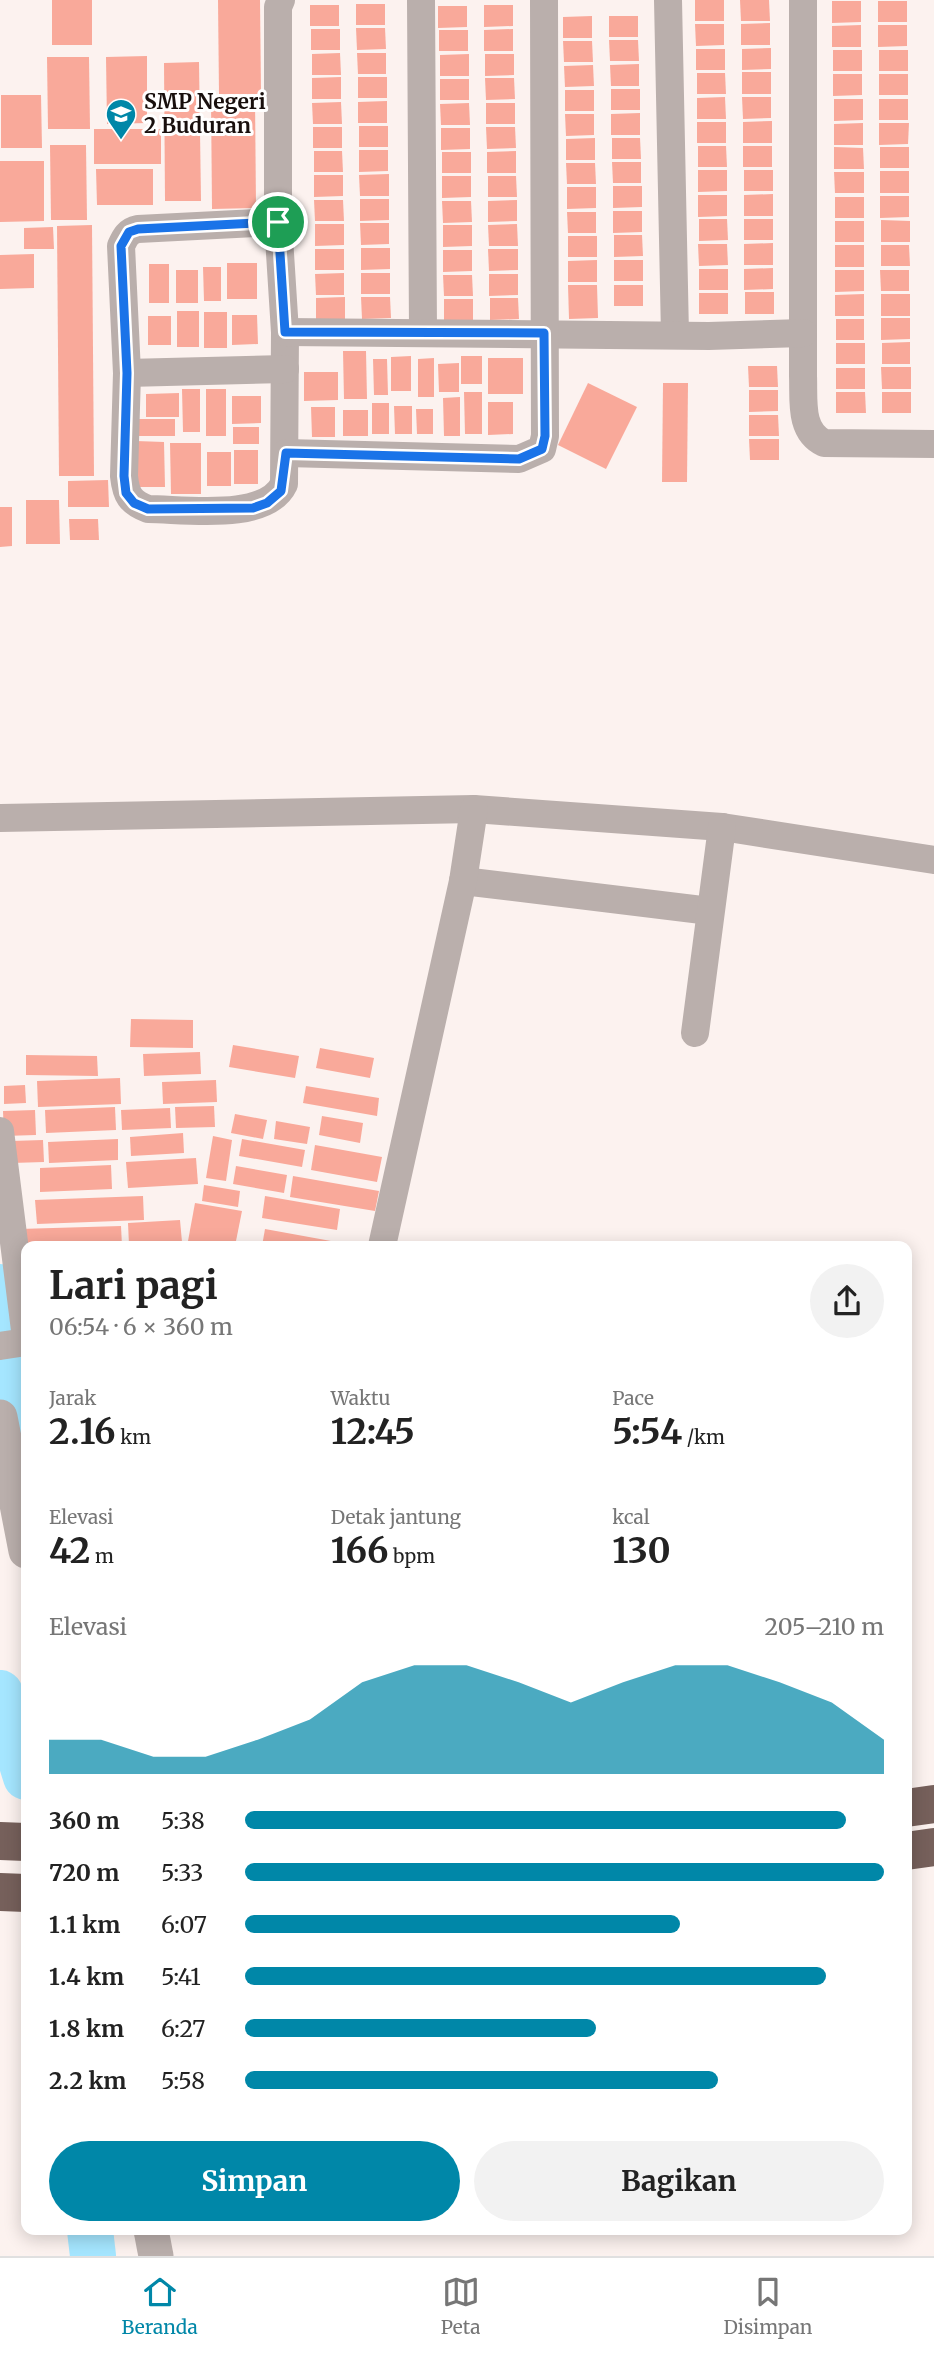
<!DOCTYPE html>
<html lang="id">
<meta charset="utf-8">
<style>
body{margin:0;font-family:Merriweather,serif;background:#f2f2f2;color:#222;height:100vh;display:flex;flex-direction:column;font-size:26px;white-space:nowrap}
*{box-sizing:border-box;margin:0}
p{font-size:23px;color:#767676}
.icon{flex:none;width:38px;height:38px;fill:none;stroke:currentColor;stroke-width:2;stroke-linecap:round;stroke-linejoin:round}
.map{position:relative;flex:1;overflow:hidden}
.details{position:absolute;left:21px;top:1241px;width:891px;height:994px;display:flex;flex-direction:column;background:#fff;border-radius:14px;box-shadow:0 4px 18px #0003}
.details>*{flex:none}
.pin{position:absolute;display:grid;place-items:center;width:60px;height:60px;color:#fff;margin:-30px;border:4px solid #fff;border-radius:50%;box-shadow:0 2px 7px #0007}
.round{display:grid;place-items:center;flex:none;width:74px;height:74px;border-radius:37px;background:#f2f2f2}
.head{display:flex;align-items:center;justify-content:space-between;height:119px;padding:0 28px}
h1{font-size:38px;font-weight:700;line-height:52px}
.stats{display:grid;grid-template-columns:repeat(3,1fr);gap:10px;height:119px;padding:7px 28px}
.stats div{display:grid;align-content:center}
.stats b{font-size:35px;font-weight:700}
.stats small{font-size:19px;font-weight:400}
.stats p{font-size:19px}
.chart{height:196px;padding:14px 28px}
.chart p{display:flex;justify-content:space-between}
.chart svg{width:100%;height:126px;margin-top:7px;fill:#0087a8;opacity:.7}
.primary-button{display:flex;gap:14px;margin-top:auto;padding:14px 28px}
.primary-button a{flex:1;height:80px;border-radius:42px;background:#0087a8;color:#fff;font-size:28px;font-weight:700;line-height:80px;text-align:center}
.primary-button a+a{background:#f2f2f2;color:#222}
ul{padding:0 28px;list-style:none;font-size:23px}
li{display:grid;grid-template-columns:112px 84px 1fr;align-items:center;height:52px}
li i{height:18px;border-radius:9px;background:#0087a8}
.tabs{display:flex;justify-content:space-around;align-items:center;height:98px;border-top:2px solid #e0e0e0;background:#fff;font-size:19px;color:#767676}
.tabs a{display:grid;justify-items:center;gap:4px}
.tabs .current{color:#0087a8}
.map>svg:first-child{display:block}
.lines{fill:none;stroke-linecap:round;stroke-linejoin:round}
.river{stroke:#a5e6ff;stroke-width:46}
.building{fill:#f9a99a}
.minor{stroke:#baafac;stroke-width:28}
.tertiary{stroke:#baafac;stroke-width:35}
.motorway{stroke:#76605b;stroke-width:38}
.route-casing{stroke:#fff;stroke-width:14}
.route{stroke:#1a73e8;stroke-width:9}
.labels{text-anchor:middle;stroke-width:6;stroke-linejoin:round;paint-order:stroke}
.poi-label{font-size:21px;font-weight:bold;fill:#180f0d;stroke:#fff;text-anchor:start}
</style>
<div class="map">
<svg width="934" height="2256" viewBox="0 0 934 2256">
<rect width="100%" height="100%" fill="#fcf2ef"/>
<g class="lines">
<g class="river">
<polyline points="0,1287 26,1453"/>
<polyline points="0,1693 26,1777"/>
<polyline points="90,2230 93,2256"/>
</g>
</g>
<g class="building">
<rect x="52" y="0" width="40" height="45"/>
<polygon points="218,0 260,0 261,94 219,94"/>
<rect x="695" y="0" width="29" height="21"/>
<polygon points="740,0 769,0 770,21 741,21"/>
<polygon points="832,1 861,1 861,22 832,23"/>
<rect x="878" y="1" width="29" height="21"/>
<rect x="356" y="4" width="29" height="21"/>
<rect x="310" y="5" width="29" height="21"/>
<polygon points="484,5 513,5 513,26 484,27"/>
<polygon points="438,6 467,6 467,27 438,28"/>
<polygon points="592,16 592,38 563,38 563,17"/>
<rect x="609" y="16" width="29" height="21"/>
<polygon points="770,23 770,45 741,45 741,24"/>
<polygon points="695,24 724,24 724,45 696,46"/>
<polygon points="861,25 861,47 832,47 832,26"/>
<polygon points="878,25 907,25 907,46 878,47"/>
<polygon points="356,28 385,28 386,49 357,50"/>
<rect x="311" y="29" width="29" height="21"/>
<polygon points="513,29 513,51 484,51 484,30"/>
<rect x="439" y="30" width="29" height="21"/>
<polygon points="609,40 638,40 639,61 610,61"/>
<polygon points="563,41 592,41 593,62 564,62"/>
<polygon points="771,48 771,69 742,70 742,49"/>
<rect x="696" y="49" width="29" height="21"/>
<rect x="833" y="50" width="29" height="21"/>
<rect x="879" y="50" width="29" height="21"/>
<polygon points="340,53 341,75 312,75 312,54"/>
<polygon points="357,53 386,53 386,74 358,74"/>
<polygon points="469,54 469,76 440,76 440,55"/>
<polygon points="485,54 514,54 514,75 485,76"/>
<polygon points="147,56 147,123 107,124 106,57"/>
<polygon points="47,57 89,57 90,129 48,129"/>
<polygon points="199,62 201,201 165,201 164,63"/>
<polygon points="639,64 639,86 611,86 610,65"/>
<polygon points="593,65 594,86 565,87 564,66"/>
<rect x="742" y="72" width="29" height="22"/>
<polygon points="697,73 725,73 726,94 697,94"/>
<polygon points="833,74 862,74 862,95 833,96"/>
<rect x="879" y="74" width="29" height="21"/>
<polygon points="341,77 341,99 312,99 312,78"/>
<rect x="358" y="77" width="29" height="21"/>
<polygon points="485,78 514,78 515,99 486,100"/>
<rect x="440" y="79" width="29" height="21"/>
<rect x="611" y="89" width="29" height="21"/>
<rect x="565" y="90" width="29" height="21"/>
<polygon points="1,95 41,95 42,148 1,148"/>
<polygon points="725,97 726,119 697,119 697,98"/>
<polygon points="742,97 771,97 771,118 743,119"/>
<polygon points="211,98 255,98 256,208 212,209"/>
<polygon points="834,99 863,99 863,120 834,121"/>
<rect x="879" y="99" width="29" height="21"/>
<polygon points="387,101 387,123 358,123 358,102"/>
<polygon points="341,102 342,124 313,124 312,103"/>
<polygon points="469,103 470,125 441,125 440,104"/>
<rect x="486" y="103" width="29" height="21"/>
<polygon points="640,113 640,135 611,135 611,114"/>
<polygon points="565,114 594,114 594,135 566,136"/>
<polygon points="772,121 772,143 743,143 743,122"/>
<rect x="697" y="122" width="29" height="21"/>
<polygon points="863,123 863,145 834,145 834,124"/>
<polygon points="879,123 909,123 908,144 879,145"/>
<rect x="359" y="126" width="29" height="21"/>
<rect x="313" y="127" width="29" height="21"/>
<polygon points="486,127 515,127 516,148 487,149"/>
<polygon points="441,128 470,128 470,149 441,150"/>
<rect x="94" y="129" width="67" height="35"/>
<polygon points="595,138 595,160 566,160 566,139"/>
<polygon points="612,138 640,138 641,159 612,159"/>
<polygon points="50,145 86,145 87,220 51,220"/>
<polygon points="698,146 726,146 727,167 698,167"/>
<rect x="743" y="146" width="29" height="21"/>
<polygon points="834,147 863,148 864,169 834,169"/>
<rect x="880" y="147" width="29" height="21"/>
<polygon points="359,150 388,150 388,171 359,172"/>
<polygon points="314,151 342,151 343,172 314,172"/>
<polygon points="516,151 516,173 487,173 487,152"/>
<rect x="442" y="152" width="29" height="21"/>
<polygon points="0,161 44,161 44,221 0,222"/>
<polygon points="612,162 641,162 641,183 613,183"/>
<polygon points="566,163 595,163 596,184 567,184"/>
<polygon points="96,169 153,169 153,205 97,205"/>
<polygon points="698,170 727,170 727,191 698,192"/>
<rect x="744" y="170" width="29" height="21"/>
<rect x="880" y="171" width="29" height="22"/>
<polygon points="834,172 864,172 864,193 835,193"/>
<polygon points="389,174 389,196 360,196 359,175"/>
<polygon points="314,175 343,175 343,196 314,197"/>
<polygon points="442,176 471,176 471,197 442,198"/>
<polygon points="488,176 516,176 517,197 488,197"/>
<polygon points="613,186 642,186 642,207 613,208"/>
<polygon points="567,187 596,187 596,208 567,209"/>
<polygon points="773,194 773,216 744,216 744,195"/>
<polygon points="698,195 727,195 727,216 698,217"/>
<polygon points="880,196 909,196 909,217 880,218"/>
<rect x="835" y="197" width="29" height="21"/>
<polygon points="360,199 389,199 389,220 360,221"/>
<polygon points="314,200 343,200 344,221 315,221"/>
<polygon points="517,200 517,221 488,222 488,201"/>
<polygon points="442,201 471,201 472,222 443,223"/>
<polygon points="613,211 642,211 642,232 613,233"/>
<polygon points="567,212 596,212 596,233 568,233"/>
<polygon points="699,219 727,219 728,240 699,241"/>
<rect x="744" y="219" width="29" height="21"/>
<polygon points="881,220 910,221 910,242 881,242"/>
<rect x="835" y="221" width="29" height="21"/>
<polygon points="360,223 389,223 389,244 361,245"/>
<polygon points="315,224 344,224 344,245 315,246"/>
<polygon points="517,224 518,246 489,246 488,225"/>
<polygon points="92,225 94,476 59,476 57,226"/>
<polygon points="443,225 472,225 472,246 443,247"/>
<polygon points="53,227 54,249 24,249 24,228"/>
<polygon points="614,235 642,235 643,256 614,257"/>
<rect x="568" y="236" width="29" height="21"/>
<polygon points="773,243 773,265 744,265 744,244"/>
<polygon points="698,244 727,244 728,265 699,266"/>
<rect x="835" y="245" width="29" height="22"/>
<polygon points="881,245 909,245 910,266 881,266"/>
<polygon points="361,248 390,248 390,269 361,270"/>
<rect x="315" y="249" width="29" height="21"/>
<polygon points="488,249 518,249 518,270 489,271"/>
<polygon points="443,250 472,250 472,271 443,272"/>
<polygon points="34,254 34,288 0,289 0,255"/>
<polygon points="597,260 597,282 568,282 568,261"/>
<rect x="614" y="260" width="29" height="21"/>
<rect x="227" y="263" width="30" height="36"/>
<rect x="149" y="264" width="20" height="39"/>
<polygon points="203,267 221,267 221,301 204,301"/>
<polygon points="773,268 773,289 744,290 744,269"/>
<rect x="699" y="269" width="29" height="21"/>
<rect x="176" y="270" width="22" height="33"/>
<polygon points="835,270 864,270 864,291 835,292"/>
<polygon points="880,270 909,270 909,291 881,291"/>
<polygon points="344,273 344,295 316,295 315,274"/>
<rect x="361" y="273" width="29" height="21"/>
<polygon points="489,274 518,274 518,295 489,296"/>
<polygon points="443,275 472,275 473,296 444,296"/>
<polygon points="568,285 597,285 598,318 569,319"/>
<rect x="614" y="285" width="29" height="21"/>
<rect x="745" y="292" width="29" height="22"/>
<rect x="699" y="293" width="29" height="21"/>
<polygon points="864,294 864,316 835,316 835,295"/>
<rect x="881" y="294" width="29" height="22"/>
<polygon points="345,297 345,319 316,319 316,298"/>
<polygon points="361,297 390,297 391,318 362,319"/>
<polygon points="490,298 518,298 519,319 490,320"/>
<rect x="444" y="299" width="29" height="21"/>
<rect x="177" y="311" width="22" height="36"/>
<rect x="204" y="312" width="23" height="36"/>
<polygon points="232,315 257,315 258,344 232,345"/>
<rect x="148" y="316" width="23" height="29"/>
<polygon points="881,318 910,318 910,339 881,340"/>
<rect x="836" y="319" width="28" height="21"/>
<polygon points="910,342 910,364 882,364 882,343"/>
<rect x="836" y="343" width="29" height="21"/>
<polygon points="343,351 366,351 367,399 344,399"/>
<polygon points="411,356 411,391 391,391 391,357"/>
<rect x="461" y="356" width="21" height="28"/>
<polygon points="434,358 434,397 418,397 418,359"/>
<rect x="488" y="358" width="35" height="36"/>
<polygon points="373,359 387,359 388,395 374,395"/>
<polygon points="459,363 459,392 439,392 438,364"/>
<polygon points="748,366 777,366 778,387 749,387"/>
<polygon points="881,367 911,367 911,389 882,389"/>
<rect x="836" y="368" width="29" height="21"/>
<polygon points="304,372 338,372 338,400 304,401"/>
<polygon points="588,383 637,407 606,469 558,445"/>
<polygon points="663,383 688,383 687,482 662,482"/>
<polygon points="182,389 200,389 200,432 183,432"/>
<rect x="206" y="389" width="20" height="47"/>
<polygon points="749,390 778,390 778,411 749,412"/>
<polygon points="464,392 482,392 482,434 465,434"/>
<polygon points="836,392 865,392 866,413 836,413"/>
<rect x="882" y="392" width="29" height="21"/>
<polygon points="179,393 179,417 146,417 146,394"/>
<polygon points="232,396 261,396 261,423 232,424"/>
<polygon points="460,397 460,436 444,436 443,398"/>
<polygon points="488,402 513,402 513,434 488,435"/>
<rect x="372" y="403" width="17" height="31"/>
<polygon points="394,406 412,406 412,434 395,434"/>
<polygon points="311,407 335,407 335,437 312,437"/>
<polygon points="416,409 433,409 433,434 417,434"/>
<rect x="343" y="410" width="25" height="26"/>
<polygon points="749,415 778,415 779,436 749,436"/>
<rect x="139" y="419" width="36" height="17"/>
<rect x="233" y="427" width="26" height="17"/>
<polygon points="749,439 779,439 779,460 750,460"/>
<polygon points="136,441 164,442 165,487 137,487"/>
<polygon points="170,443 201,443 201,494 171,494"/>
<rect x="234" y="450" width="24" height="34"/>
<rect x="207" y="452" width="24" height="34"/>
<polygon points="108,480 109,507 68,507 68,481"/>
<polygon points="26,500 59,500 60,544 26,544"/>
<polygon points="0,507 12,507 12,546 0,547"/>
<polygon points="69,519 98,519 99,540 70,540"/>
<polygon points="131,1019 193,1020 193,1048 130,1047"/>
<polygon points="233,1045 299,1056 295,1078 229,1067"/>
<polygon points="320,1048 374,1058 370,1078 316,1068"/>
<polygon points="200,1052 201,1074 144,1076 143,1054"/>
<polygon points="26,1055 97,1056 98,1076 26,1075"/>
<polygon points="120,1078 121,1104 38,1107 37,1081"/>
<polygon points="216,1080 217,1102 163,1104 162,1082"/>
<polygon points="25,1085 26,1103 4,1104 4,1086"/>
<polygon points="306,1086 379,1098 377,1116 303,1103"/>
<polygon points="214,1106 215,1127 176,1128 175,1107"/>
<polygon points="115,1107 116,1130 46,1133 45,1110"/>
<polygon points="170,1108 171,1128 122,1130 121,1110"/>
<polygon points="35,1110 36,1135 4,1136 3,1111"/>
<polygon points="235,1114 267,1120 263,1139 231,1133"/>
<polygon points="322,1116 363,1123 360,1143 319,1135"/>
<polygon points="276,1121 310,1127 307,1144 274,1139"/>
<polygon points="183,1133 184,1153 131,1156 130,1137"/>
<polygon points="213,1136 232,1140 226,1181 206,1178"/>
<polygon points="118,1139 118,1160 49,1163 48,1142"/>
<polygon points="242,1139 305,1150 302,1167 239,1156"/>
<polygon points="43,1140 44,1162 12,1163 11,1141"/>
<polygon points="315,1145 382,1157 377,1182 311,1170"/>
<polygon points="196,1158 198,1184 128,1188 126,1162"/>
<polygon points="111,1165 112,1189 40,1192 40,1168"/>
<polygon points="236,1166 287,1175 284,1193 233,1184"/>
<polygon points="293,1176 379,1191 375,1211 290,1197"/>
<polygon points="204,1185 240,1191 238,1207 202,1201"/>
<polygon points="143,1196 144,1220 37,1224 35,1200"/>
<polygon points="265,1196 340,1209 337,1230 262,1218"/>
<polygon points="195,1203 242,1211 235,1246 188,1241"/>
<polygon points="180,1220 182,1242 129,1245 128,1223"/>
<polygon points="121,1226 122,1246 26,1246 19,1229"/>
<polygon points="265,1229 342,1243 341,1246 262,1246"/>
</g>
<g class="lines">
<g class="minor">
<polyline points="421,0 423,331"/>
<polyline points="668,0 675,335"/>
<path d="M803 0V376C804 400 799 431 824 443L934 444"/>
<path d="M278 222 138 229C128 231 125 237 121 246L127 373 124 476C126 495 130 502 148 509 184 509 266 522 284 484L285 332 278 222V7L281 0"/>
<polyline points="285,332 709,336 803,333"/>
<polyline points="127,373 285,369"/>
<polyline points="286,453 519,459 542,449 545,436 544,0"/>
<polyline points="0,818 474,809 722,827 934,860"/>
<polyline points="463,881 710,911"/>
<polyline points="695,1033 722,827"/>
<polyline points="0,1131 26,1338"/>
<polyline points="382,1246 463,881 474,809"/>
<polyline points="0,1346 26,1342"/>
</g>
<g class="tertiary">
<polyline points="0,1417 26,1551"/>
<polyline points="151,2230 156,2256"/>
</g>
<g class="motorway">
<polyline points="906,1808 934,1804"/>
<polyline points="0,1841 26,1842"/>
<polyline points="906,1851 934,1847"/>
<polyline points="0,1892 26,1893"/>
</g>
</g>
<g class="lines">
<g class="route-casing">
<polygon id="route" points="278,222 285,332 544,333 545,436 542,449 519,459 286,453 281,491 267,503 253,508 148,509 134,503 126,493 124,476 127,373 121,246 129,232 138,229"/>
</g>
<use href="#route" class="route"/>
</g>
<defs>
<g id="school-pin" transform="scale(1.575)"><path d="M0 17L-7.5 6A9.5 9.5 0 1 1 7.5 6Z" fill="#0087a8" stroke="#fff"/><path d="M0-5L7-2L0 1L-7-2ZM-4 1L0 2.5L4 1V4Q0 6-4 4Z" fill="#fff"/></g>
</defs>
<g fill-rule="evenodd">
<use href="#school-pin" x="121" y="114"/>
</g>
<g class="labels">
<g class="poi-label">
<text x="144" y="109">SMP Negeri<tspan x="144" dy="24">2 Buduran</tspan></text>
</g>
</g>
</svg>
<div class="pin" style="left:278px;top:222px;background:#1e9e55"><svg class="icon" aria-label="arrive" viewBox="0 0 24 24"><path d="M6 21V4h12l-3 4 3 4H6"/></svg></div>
<section class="details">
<div class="head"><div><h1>Lari pagi</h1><p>06:54 · 6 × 360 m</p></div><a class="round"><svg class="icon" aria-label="share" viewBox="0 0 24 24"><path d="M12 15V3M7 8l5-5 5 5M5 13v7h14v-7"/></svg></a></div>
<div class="stats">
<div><p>Jarak</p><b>2.16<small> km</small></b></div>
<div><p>Waktu</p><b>12:45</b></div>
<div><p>Pace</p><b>5:54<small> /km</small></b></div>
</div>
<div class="stats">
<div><p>Elevasi</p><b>42<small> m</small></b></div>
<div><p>Detak jantung</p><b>166<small> bpm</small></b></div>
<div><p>kcal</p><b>130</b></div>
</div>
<div class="chart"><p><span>Elevasi</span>205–210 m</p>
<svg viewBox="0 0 160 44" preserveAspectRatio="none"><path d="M0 44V32L10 32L20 38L30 38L40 32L50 25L60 12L70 6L80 6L90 12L100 19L110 12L120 6L130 6L140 12L150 19L160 32V44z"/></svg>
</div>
<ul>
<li><b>360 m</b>5:38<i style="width:94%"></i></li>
<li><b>720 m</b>5:33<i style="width:100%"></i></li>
<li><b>1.1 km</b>6:07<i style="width:68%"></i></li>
<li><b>1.4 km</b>5:41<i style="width:91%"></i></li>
<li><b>1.8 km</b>6:27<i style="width:55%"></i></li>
<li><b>2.2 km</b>5:58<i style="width:74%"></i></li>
</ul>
<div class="primary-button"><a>Simpan</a><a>Bagikan</a></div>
</section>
</div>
<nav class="tabs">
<a class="current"><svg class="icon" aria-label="home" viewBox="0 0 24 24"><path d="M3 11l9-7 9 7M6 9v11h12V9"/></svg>Beranda</a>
<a><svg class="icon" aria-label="map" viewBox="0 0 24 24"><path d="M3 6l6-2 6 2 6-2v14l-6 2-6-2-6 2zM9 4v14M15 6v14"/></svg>Peta</a>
<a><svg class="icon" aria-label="saved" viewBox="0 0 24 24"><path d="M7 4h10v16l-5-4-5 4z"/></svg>Disimpan</a>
</nav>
